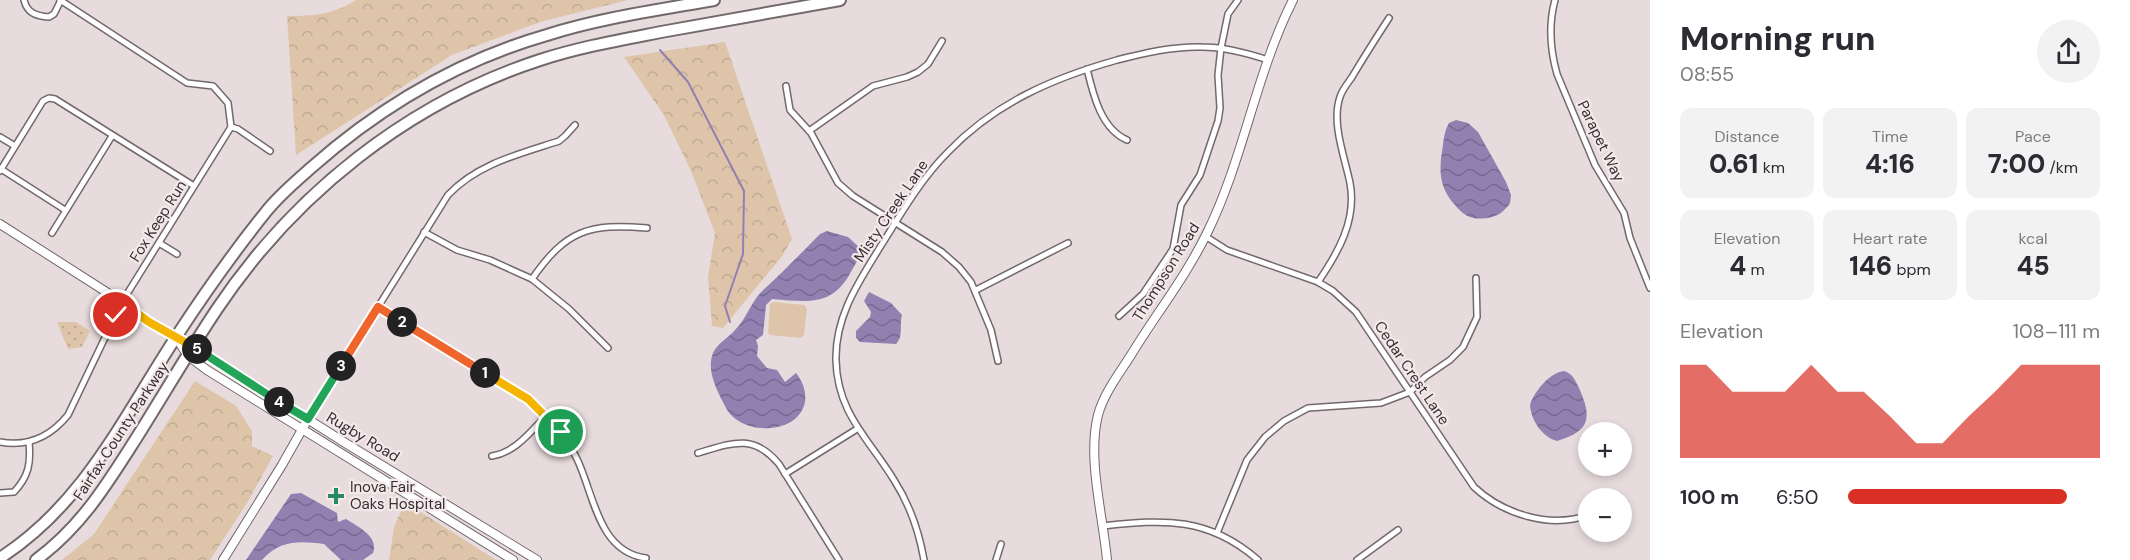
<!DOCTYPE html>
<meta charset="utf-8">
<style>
body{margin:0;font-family:"DM Sans",sans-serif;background:#f2f2f3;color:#2b2b33;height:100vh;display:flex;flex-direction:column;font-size:22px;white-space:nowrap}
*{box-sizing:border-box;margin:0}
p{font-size:20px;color:#7c7c81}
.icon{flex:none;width:33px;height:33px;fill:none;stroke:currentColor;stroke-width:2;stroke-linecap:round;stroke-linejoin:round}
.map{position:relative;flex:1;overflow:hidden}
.details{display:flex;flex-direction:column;background:#fff;width:480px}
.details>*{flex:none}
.tools{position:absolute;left:1578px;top:422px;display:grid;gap:12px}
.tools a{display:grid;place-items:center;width:54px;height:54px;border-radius:50%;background:#fff;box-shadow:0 3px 9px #0003;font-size:30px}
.pin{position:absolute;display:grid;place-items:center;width:51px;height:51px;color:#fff;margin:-26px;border:3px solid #fff;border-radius:50%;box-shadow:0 2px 6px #0007}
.km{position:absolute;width:30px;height:30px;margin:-15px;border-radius:50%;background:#222;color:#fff;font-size:16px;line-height:30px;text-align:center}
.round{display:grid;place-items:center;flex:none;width:63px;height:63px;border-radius:32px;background:#f2f2f3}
.summary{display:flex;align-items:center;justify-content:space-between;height:102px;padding:0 30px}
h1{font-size:33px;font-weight:800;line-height:45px}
.metrics{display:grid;grid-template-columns:repeat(3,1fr);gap:9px;height:102px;padding:6px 30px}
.metrics div{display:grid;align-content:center;border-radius:12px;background:#f2f2f3;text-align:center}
.metrics b{font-size:26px;font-weight:800}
.metrics small{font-size:16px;font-weight:400}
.metrics p{font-size:16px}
.chart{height:168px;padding:12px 30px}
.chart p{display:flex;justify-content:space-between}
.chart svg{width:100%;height:108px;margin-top:6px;fill:#d93025;opacity:.7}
ul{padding:0 30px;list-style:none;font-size:20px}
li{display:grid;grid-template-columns:96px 72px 1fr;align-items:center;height:45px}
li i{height:15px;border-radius:8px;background:#d93025}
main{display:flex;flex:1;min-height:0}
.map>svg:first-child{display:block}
.green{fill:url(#green-dots)}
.forest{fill:url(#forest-crowns)}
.pitch{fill:#dec5aa}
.water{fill:url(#water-waves)}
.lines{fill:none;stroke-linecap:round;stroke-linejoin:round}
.stream{stroke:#9180b0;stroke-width:2}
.street-casing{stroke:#73686a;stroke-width:8}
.secondary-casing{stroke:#73686a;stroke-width:10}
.highway-casing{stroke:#73686a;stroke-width:14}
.street{stroke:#fff;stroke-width:5}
.secondary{stroke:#fff;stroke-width:8}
.highway{stroke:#fff;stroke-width:10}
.split-1-casing{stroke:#fff;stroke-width:12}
.split-2-casing{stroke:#fff;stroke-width:12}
.split-3-casing{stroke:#fff;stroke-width:12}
.split-4-casing{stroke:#fff;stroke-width:12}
.split-5-casing{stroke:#fff;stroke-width:12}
.split-6-casing{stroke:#fff;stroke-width:12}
.split-1{stroke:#f5b400;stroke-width:8}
.split-2{stroke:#f0652b;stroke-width:8}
.split-3{stroke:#f0652b;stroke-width:8}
.split-4{stroke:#22a559;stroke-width:8}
.split-5{stroke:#22a559;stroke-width:8}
.split-6{stroke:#f5b400;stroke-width:8}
.poi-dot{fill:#278a64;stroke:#f5e8ea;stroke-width:2}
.labels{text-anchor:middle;stroke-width:4.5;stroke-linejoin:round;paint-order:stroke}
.street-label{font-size:15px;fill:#343031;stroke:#f5e8ea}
.poi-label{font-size:15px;fill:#343031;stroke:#f5e8ea;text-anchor:start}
</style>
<main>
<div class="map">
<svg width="1650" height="560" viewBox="0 0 1650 560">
<defs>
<pattern id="green-dots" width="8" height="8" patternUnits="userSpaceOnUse" patternTransform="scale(1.5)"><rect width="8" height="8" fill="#dec5aa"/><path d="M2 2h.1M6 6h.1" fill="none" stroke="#bfaa93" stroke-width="1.8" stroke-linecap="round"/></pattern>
<pattern id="forest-crowns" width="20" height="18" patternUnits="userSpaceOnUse" patternTransform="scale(1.5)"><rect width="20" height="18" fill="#dec5aa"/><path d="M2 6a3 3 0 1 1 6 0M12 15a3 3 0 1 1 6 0" fill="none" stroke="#bfaa93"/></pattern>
<pattern id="water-waves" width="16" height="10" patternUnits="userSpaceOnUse" patternTransform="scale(1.5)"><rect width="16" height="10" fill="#9180b0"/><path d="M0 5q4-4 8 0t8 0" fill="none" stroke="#776990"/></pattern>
</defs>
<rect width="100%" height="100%" fill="#e7dbdd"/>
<polygon class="green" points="57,322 76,322 90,331 82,347 68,349"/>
<g class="forest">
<path d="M356 0H628L540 22 452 55 296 155 287 16C314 16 332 15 356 0Z"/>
<polygon points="725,42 792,239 783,255 723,328 712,326 708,277 715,233 691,171 664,115 624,57"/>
<polygon points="195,381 236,406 252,431 252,446 273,456 247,503 210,560 62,560 94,534"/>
<polygon points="405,502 496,560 389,560 394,527"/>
</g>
<polygon class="pitch" points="773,302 805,305 807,309 804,335 801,338 770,335 768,332 770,304"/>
<g class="water">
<path d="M1456 120 1468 123 1478 132 1506 182 1511 195 1510 203C1505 211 1497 217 1487 218 1472 220 1465 217 1455 205 1438 186 1439 169 1443 145 1444 137 1445 130 1449 123Z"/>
<path d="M827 231 848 237 861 249C860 257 856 263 852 270 833 307 809 302 772 299L766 305 763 335 756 340 758 346 757 356 767 368 777 370 785 382 796 373C816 399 802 425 771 428 753 430 732 422 725 406 717 390 706 371 713 353 717 344 729 337 735 330 744 321 748 310 755 300 760 292 768 286 774 280 790 265 805 249 820 234Z"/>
<path d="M869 292 891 303 902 315C899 325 904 336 896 344L860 342 856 338V331L870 317 871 312 864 301Z"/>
<path d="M1564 371C1573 374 1575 380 1579 388 1592 417 1591 431 1557 441 1542 437 1531 420 1530 405 1534 392 1550 372 1564 371Z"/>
<path d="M301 493 337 513 338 522 346 519C358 527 379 536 373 553L363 560H341L324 544C299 541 280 540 262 560H246L291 494Z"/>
</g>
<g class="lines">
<polyline class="stream" points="660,50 688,82 744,191 743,254 725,306 730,322"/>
<g class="street-casing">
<g id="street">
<path d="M24 0C27 13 36 16 49 17L54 14 61 0"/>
<path d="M1555 0C1548 26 1550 49 1557 74L1595 165 1624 213 1630 238 1650 288"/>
<path d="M1087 69C1093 94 1101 129 1127 140"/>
<polyline points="786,86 790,110 811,133 838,183 853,196 942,252 959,267 971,282 991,330 998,361"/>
<polyline points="231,127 238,129 270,151"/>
<polyline points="809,131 873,86 907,77 918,72 928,64 942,41"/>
<polyline points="0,137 15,146"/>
<polyline points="1,169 65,210"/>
<polyline points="0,171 43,101 49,98 55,99 194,186"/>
<polyline points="424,232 457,250 490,260 532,279 569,309 608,348"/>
<polyline points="52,233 112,136"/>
<path d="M1205 236 1227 250 1318 282 1333 291 1356 312 1474 487C1503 514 1550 529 1588 515"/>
<polyline points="159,243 177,254"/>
<path d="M532 279C566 230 589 223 647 228"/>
<path d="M1318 282C1338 253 1357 220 1350 183 1345 158 1331 123 1340 97 1342 90 1348 83 1352 77 1364 57 1376 38 1389 18"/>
<polyline points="976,290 1068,243"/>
<path d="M379 307 528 399C547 417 565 434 577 459 594 494 598 552 646 558"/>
<polyline points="1119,316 1143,294 1173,249 1181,205 1200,175 1218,121 1220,108 1218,75 1221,48 1228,14 1238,0"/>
<path d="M308 419 448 195C477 164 519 154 559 141L565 136 575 125"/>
<path d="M0 442C28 447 51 436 68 415L122 302 231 127 228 103 213 86 187 83 60 0"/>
<path d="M698 453C732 443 753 433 779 464L839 560"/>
<path d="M492 456C516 452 530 432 546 416"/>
<polyline points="785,474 857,429"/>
<path d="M0 493 14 492C29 476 31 463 29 442"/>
<path d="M1103 526C1164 519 1209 517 1258 560"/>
<polyline points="1217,533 1247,460 1265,437 1284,421 1308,408 1381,403 1410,392 1425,377 1450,360 1463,347 1477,317 1476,278"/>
<path d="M924 560C919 531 910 505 894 480 869 439 837 413 836 360 835 315 860 280 882 244 902 212 921 179 948 152 995 103 1053 78 1117 60 1145 53 1173 46 1202 47 1225 47 1247 53 1268 60"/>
<polyline points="996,560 1001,544"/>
<polyline points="1357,560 1398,530"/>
</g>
</g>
<g class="secondary-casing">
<g id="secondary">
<polyline points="0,224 122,302 149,322 194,347 347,444 537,560"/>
<polyline points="177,339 188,356 207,370 513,560"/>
<polyline points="223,560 282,465 308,419"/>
<path d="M1107 560C1103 515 1087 459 1098 415 1104 393 1119 374 1131 355 1156 314 1187 275 1208 231 1244 157 1256 73 1293 0"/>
</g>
</g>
<g class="highway-casing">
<g id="highway">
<path d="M0 558C84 504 123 418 176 337 204 294 233 253 265 213 278 196 296 181 312 167 380 107 460 60 547 35 601 18 658 10 714 0"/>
<path d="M36 560C82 526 107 484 137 437 164 394 189 351 217 309 294 194 408 103 540 60 580 47 620 40 661 32 721 21 781 11 840 0"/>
</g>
</g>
<use href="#street" class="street"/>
<use href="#secondary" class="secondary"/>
<use href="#highway" class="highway"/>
</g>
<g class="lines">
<g class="split-1-casing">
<polyline id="split-1" points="485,373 528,399 561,432"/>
</g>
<g class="split-2-casing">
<polyline id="split-2" points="402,322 485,373"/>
</g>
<g class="split-3-casing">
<polyline id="split-3" points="341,366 378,307 402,322"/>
</g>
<g class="split-4-casing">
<polyline id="split-4" points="279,402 308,419 341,366"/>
</g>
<g class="split-5-casing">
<polyline id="split-5" points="197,349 279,402"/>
</g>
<g class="split-6-casing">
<polyline id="split-6" points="116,315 122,302 149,322 197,349"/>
</g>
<use href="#split-1" class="split-1"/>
<use href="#split-2" class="split-2"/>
<use href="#split-3" class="split-3"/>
<use href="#split-4" class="split-4"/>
<use href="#split-5" class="split-5"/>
<use href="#split-6" class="split-6"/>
</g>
<path class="poi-dot" d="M333 487h6v6h6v6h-6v6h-6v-6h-6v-6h6z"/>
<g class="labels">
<g class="street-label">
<text transform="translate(1601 141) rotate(64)" y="5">Parapet Way</text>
<text transform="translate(891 211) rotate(-56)" y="5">Misty Creek Lane</text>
<text transform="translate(158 221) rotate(-58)" y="5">Fox Keep Run</text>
<text transform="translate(1166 272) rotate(-58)" y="5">Thompson Road</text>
<text transform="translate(1412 373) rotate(56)" y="5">Cedar Crest Lane</text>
<text transform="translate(121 431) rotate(-57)" y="5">Fairfax County Parkway</text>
<text transform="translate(363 437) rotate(31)" y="5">Rugby Road</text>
</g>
<g class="poi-label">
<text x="350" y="492">Inova Fair<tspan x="350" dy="17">Oaks Hospital</tspan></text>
</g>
</g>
</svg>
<div class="tools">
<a>+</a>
<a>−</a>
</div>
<div class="pin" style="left:561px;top:432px;background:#1e9e55"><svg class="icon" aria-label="arrive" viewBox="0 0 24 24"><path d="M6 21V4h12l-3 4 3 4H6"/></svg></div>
<div class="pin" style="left:116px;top:315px;background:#d93025"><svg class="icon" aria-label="check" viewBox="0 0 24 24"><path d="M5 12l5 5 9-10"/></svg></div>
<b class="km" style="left:485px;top:373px">1</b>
<b class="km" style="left:402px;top:322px">2</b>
<b class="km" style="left:341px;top:366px">3</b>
<b class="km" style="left:279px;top:402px">4</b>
<b class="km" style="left:197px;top:349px">5</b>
</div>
<section class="details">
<div class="summary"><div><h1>Morning run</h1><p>08:55</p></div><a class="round"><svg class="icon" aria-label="share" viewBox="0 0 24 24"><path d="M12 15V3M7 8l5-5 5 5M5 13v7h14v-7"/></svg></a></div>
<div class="metrics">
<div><p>Distance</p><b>0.61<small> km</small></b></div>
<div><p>Time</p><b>4:16</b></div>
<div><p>Pace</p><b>7:00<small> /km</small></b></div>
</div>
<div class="metrics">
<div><p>Elevation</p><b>4<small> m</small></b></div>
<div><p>Heart rate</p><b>146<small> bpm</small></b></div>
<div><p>kcal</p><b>45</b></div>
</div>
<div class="chart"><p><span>Elevation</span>108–111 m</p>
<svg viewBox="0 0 160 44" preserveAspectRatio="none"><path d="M0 44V6L10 6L20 17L30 17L40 17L50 6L60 17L70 17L80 27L90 38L100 38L110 27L120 17L130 6L140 6L150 6L160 6V44z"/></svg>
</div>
<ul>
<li><b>100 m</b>6:50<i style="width:87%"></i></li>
</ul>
</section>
</main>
